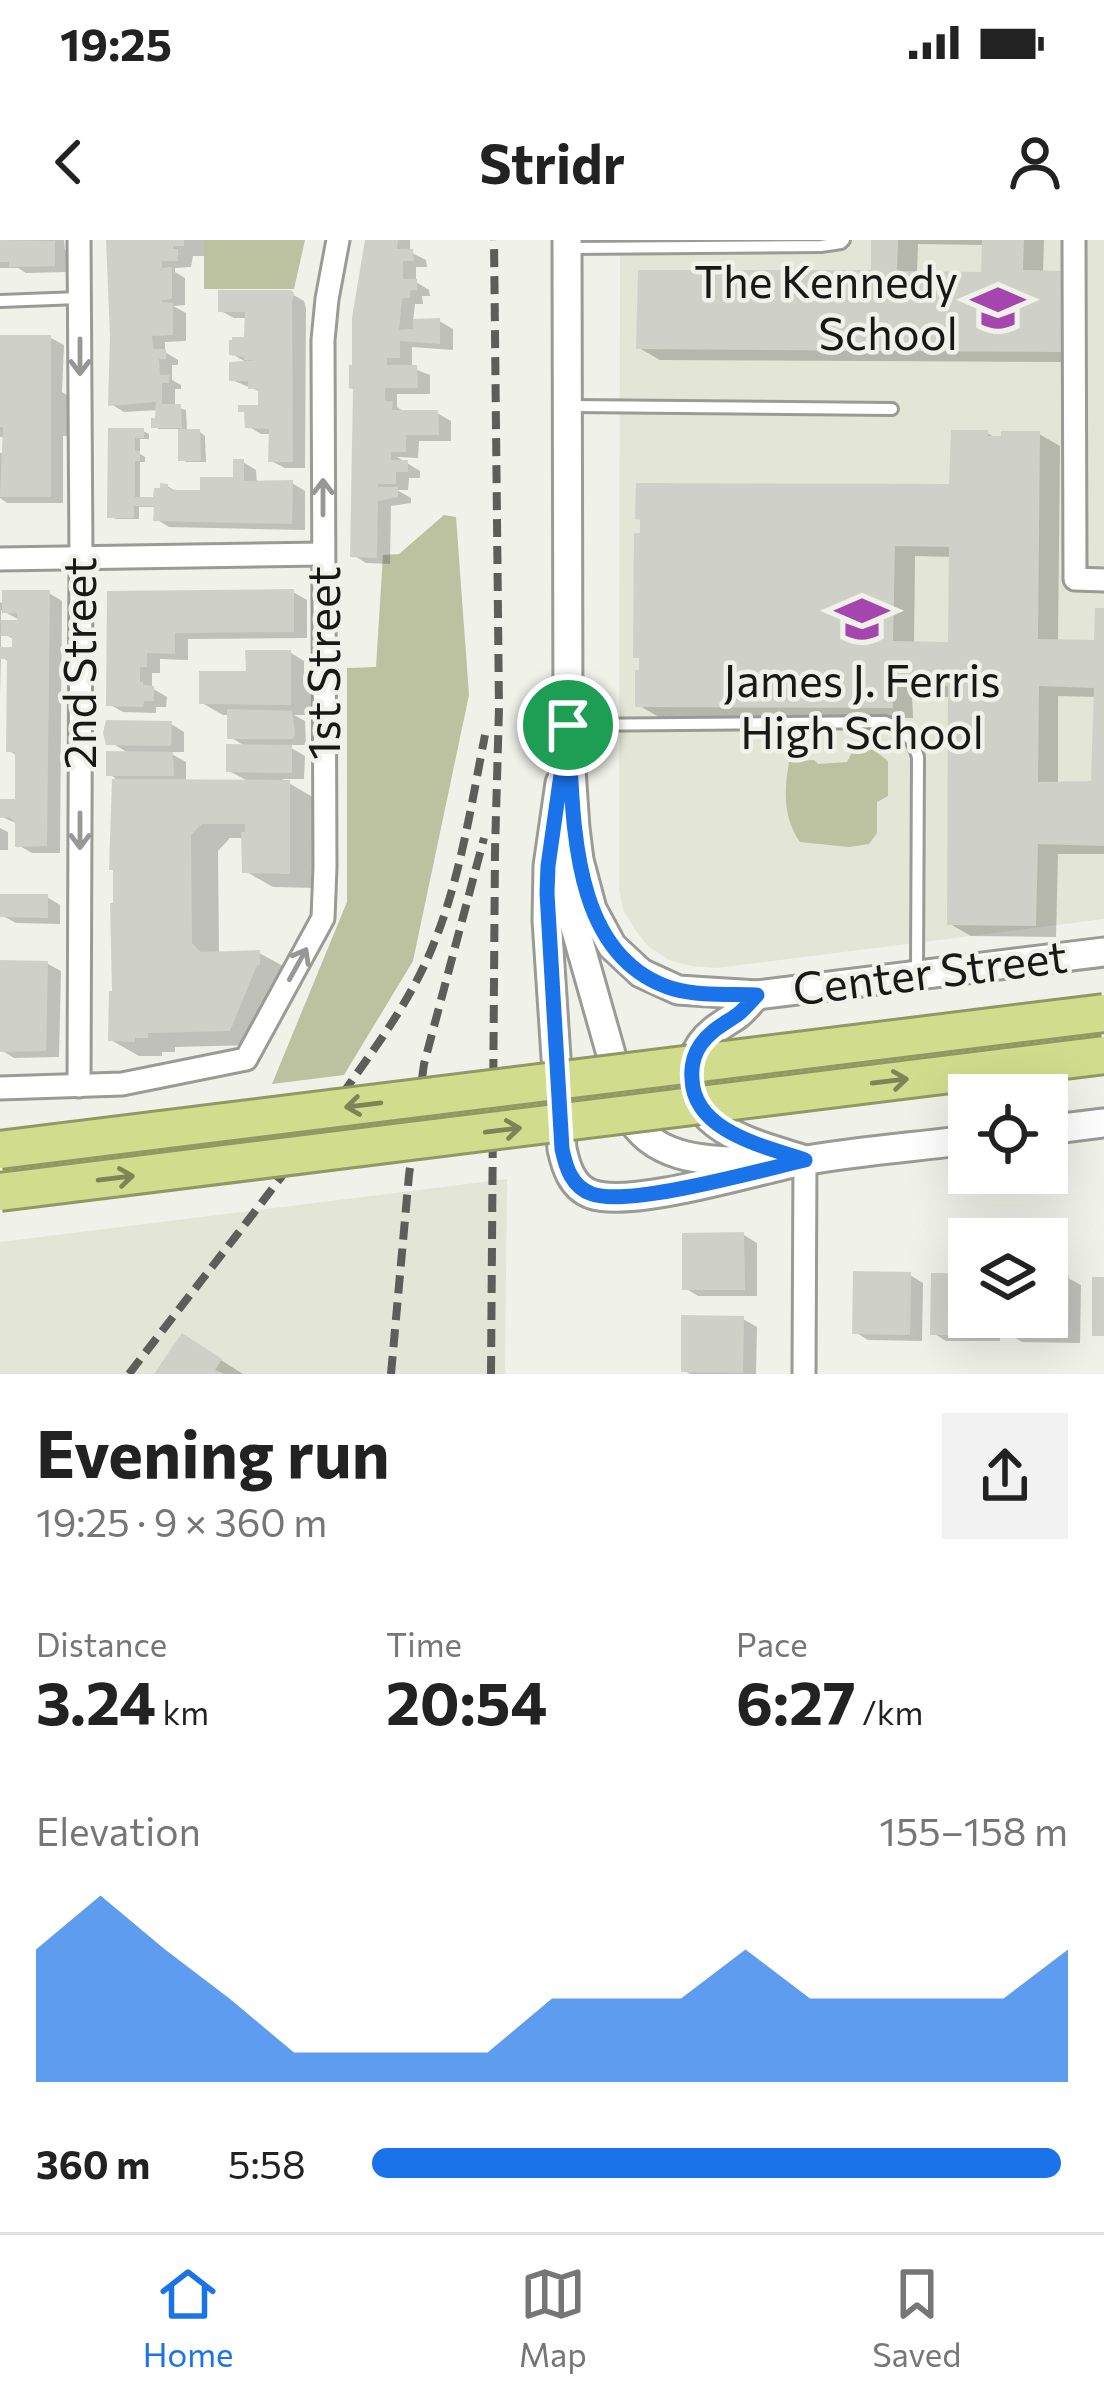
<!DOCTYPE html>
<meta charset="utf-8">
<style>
body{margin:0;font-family:Commissioner,sans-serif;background:#f2f2f2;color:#222;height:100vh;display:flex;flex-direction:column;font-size:45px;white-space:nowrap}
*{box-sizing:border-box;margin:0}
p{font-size:39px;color:#767676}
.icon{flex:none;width:66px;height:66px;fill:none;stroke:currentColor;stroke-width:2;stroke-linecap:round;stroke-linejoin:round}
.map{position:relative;height:1134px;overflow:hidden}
.details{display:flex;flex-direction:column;background:#fff;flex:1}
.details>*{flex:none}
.fabs{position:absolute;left:948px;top:834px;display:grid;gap:24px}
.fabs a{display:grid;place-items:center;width:120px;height:120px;border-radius:0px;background:#fff;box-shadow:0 12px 48px #0002;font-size:60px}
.pin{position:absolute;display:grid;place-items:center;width:102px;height:102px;color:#fff;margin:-51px;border:6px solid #fff;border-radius:50%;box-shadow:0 3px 12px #0007}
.round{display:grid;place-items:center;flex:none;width:126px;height:126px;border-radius:0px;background:#f2f2f2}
.head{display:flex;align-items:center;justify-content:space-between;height:204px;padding:0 36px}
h1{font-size:66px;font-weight:700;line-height:90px}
.stats{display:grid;grid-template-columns:repeat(3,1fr);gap:18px;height:204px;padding:12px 36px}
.stats div{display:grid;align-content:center}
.stats b{font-size:60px;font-weight:700}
.stats small{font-size:33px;font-weight:400}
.stats p{font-size:33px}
.chart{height:336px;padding:24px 36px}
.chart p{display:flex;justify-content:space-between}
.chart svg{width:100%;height:216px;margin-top:12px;fill:#1a73e8;opacity:.7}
ul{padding:0 36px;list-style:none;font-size:39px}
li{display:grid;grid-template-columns:192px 144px 1fr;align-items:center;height:90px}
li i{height:30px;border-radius:15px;background:#1a73e8}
.status{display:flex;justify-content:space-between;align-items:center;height:84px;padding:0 60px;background:#fff;direction:ltr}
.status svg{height:33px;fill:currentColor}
header{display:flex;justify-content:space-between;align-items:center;height:156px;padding:0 36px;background:#fff;font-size:54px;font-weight:700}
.menu{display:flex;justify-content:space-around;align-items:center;height:168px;border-top:3px solid #e0e0e0;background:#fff;font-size:33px;color:#767676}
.menu a{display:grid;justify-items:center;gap:6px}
.menu .current{color:#1a73e8}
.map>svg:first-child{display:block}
.built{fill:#e3e5d6}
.green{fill:#bcc1a0}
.shadow{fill:#0003;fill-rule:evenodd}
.building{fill:#cfd1c9;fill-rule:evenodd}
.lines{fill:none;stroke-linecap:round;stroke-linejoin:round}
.lane-casing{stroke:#9a9b94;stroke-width:16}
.street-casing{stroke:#9a9b94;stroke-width:27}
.secondary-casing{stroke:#9a9b94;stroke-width:33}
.lane{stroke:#fff;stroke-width:10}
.street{stroke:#fff;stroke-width:21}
.secondary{stroke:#fff;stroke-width:27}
.rail{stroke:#5d5e5a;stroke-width:8;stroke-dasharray:18 9;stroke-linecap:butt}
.highway-bridge-casing{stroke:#919863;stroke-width:42;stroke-linecap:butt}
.highway-bridge{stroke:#d2dc8d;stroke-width:36}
.oneway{stroke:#979896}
.oneway2{stroke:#7e8457}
.route-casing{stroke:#fff;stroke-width:24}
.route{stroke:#1a73e8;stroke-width:15}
.labels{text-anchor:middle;stroke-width:9;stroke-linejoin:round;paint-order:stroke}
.poi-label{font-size:45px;fill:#181916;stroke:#f0f1e9;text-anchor:end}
.street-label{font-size:45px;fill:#181916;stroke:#f0f1e9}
</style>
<div class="status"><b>19:25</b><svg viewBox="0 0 49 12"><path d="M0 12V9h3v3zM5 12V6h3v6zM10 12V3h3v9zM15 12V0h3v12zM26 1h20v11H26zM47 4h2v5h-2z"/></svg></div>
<header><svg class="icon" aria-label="back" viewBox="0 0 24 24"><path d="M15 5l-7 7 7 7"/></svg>Stridr<svg class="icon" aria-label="person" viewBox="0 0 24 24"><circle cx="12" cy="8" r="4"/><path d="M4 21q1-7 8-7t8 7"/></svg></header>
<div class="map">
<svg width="1104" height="1134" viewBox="0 0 1104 1134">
<rect width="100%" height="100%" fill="#f0f1e9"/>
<g class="built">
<polygon points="620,0 1104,0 1104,679 717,728 691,726 669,720 648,706 636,691 623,670 619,648"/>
<polygon points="507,939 505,1134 0,1134 0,1002"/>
</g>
<g class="green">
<polygon points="204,0 305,0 294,49 204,49"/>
<polygon points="444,275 456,277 469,455 413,721 344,835 272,844 347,662 347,428 376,427 383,315 399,314"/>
<path d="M862 509 874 510 888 521V556L877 562V593L869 604 849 607 800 602C783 578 784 550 789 522L814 520 818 524 847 522 853 510Z"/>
</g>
<g class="shadow">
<polygon points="7,0 64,0 65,10 68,12 68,32 26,33 18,28 0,28 0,3 7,3"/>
<polygon points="109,0 204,0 204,16 193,16 191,27 175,28 175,32 185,38 185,65 173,66 186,73 186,101 165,102 165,112 178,120 178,125 172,125 172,140 181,145 181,149 175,149 175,167 186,170 187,192 200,192 205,196 206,222 186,222 181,219 181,189 159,189 154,186 158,170 124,172 111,164"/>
<polygon points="369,0 410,0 410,12 426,20 427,27 416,27 416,42 429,50 430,56 422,56 423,64 415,64 413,82 439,81 453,89 453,110 412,107 412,128 430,135 430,154 397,154 397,167 405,172 437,173 451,181 451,201 419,201 418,218 397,217 420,231 420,238 409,238 408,250 397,250 411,258 411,263 391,266 390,324 366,323 353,315"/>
<path d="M874 0H1044L1043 34H1065L1086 46V122L660 120 639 108 874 33ZM918 4 985 5 984 35 917 34Z"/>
<polygon points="290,53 304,61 306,68 305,228 285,228 271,221 272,194 261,194 248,186 261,168 261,152 232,140 251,125 232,114 247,100 248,78 234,78 221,71"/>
<polygon points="0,98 51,98 64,105 62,152 70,157 70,196 63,196 63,263 7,263 0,258 0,213 6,213 6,197 0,197"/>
<polygon points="111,191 143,191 149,194 149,199 140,199 140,214 145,217 145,222 140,222 140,260 152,260 167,246 179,253 203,253 236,240 243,222 256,230 257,244 292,243 305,251 305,290 169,287 156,279 156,267 139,267 139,279 116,279 110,276"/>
<path d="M987 193 997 199 1039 194 1060 206 1058 402 1097 403 1104 371V614H1058L1056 697 971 696 950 684 951 457H912L913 478 659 477 638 465 952 247ZM915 316 952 317 950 405 914 404ZM1058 456 1097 457 1094 544H1058Z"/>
<polygon points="293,352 307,360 307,398 188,399 188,420 160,419 160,433 152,433 152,448 167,457 166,467 156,467 156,473 123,472 109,464 110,354"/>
<path d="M49 353 62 361 60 613H32L18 605V584L2 577 18 562V516L9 511 10 422 1 417 0 455V362L5 365ZM1 370 25 383H1ZM1 392 15 400V410H1Z"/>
<polygon points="291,413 304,421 304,441 311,446 311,475 294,475 305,481 306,505 286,505 305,516 304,539 282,539 316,559 317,648 273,647 245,631 245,598 230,598 218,611 219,714 259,713 287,728 258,805 175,807 175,812 162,812 162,816 139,816 111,800 115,755 116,630 112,628 115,538 109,534 130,514 107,500 171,484 184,492 184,512 168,512 186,522 186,542 250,542 229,531 248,508 230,497 230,475 223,475 202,463 249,434"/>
<polygon points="0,588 8,592 8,610 0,610"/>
<polygon points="47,657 60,665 60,684 16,683 3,676"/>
<polygon points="48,724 61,731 59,817 14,818 1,810"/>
<polygon points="744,995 757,1003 757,1056 698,1056 685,1048"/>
<polygon points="910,1035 923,1043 922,1101 868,1100 855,1092"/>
<polygon points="969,1036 969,1077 1001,1077 1000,1101 946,1101 933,1093"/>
<polygon points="1047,1037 1068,1038 1081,1045 1080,1103 1022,1102 1009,1094 1009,1077 1047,1077"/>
<polygon points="743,1079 757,1087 756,1134 690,1134 684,1130"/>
<polygon points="210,1113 243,1134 158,1134"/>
</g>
<g class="building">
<polygon points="0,0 55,1 55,26 9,27 9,22 0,22"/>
<polygon points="106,0 184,0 184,6 173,6 173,9 178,9 178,21 162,21 162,28 172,27 172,59 162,60 162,62 173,63 173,95 152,96 153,109 166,109 166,119 159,119 160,135 169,135 169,143 162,143 162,164 181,164 182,188 151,188 151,178 155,178 156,162 108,166 110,96"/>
<polygon points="365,0 398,0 397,9 413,9 414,21 403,21 403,39 417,39 417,50 410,50 410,58 402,58 399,90 413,89 413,79 440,78 440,104 400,101 400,118 387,118 387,125 417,125 418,148 385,148 385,161 393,161 392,170 438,170 439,195 406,195 406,212 391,212 391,220 408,220 408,232 396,232 396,244 378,244 378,247 398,247 398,257 378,261 377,318 350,317 353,149 349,148 349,125 352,125 352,78"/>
<polygon points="871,0 898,0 897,31 981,32 982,0 1024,0 1023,30 1066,31 1066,112 636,109 638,30 871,30"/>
<polygon points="218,50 291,50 294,53 292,62 293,222 268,222 269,189 245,188 244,172 238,172 238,165 258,165 258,149 248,149 248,141 229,141 229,122 259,120 244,120 244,117 229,115 229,100 232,100 232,97 244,97 245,72 218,72"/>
<polygon points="0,95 51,95 51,257 0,257 3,187 0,187"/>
<polygon points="108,188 144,188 144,198 135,198 135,211 140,211 140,221 135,221 135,257 153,257 154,248 160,248 160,243 168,244 168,248 176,250 200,250 200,237 233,237 233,219 244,219 244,241 293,240 292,284 153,281 154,266 134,266 134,278 107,278"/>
<polygon points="178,189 200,189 201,221 178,221"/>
<path d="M951 190H988V196H1001V191H1040L1038 399 1094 400 1095 368H1104V606L1038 604 1036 686 947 685 948 446H892L893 468 635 467V430H639V418H633L634 293H640V280L635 279 636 243 949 244ZM895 306 949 307 948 402 893 401ZM1039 446 1094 448 1091 541 1038 542Z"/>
<polygon points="294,349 294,392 175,393 175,414 147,413 147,427 140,427 140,442 143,442 143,445 154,446 154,461 144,461 143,467 106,466 107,351"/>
<polygon points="2,350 50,350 47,606 15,607 15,582 9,577 0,578 0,559 15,559 15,512 6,512 7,419 0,419 0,407 12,407 12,396 1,396 1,380 17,380 17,373 2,373"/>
<polygon points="245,410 291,410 291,465 199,464 199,431 246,431"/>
<polygon points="227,469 292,471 295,494 293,499 227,499"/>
<polygon points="106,480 172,481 171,506 106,505 103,493"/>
<polygon points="226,504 292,505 292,533 226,532"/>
<polygon points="106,511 173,512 174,536 106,536"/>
<polygon points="112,539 290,540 290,634 242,633 241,592 245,592 245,584 202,584 191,595 192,703 201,712 260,710 260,725 257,725 230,791 148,793 148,798 135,798 135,802 108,801 109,751 112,751 110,663 113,663 113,630 109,630"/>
<polygon points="0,654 48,654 48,678 0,677"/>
<polygon points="0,720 48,721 46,811 0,812"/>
<polygon points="744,992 745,1050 682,1050 682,993"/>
<polygon points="853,1031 911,1032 910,1095 852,1094"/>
<polygon points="931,1033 969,1033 969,1077 988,1077 988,1095 930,1095"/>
<polygon points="1047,1034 1069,1035 1068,1097 1006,1096 1006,1077 1047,1077"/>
<rect x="1092" y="1037" width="12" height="59"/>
<polygon points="681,1075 744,1076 743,1133 681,1132"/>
<polygon points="182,1093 222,1119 215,1130 225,1134 154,1134"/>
</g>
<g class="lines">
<g class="lane-casing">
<g id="lane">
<polyline points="570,8 821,6 841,3 844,0"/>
<polyline points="0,61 79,58"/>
<polyline points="571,166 892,169"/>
<path d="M571 485 885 482C905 489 912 497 918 517L917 732"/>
</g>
</g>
<g class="street-casing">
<g id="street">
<polyline points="79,0 81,318 79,846"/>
<polyline points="1074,0 1075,339 1104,340"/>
<polyline points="0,319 323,314"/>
<polyline points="0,848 122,844 246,819 323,678 325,627 323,100 327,59 338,0"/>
<polyline points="804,1134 805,920"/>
</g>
</g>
<g class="secondary-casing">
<g id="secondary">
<polyline points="567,0 568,485 575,588 579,620 592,669 612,706 641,733 678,750 757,755 1104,712"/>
<path d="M560 543 548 626 547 680 562 909C566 927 572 947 591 954 631 969 756 930 802 921 857 911 914 907 969 900"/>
<path d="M563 613 569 666 628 874C654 921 705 920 752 922"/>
<path d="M757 755C750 761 744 770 737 775 724 784 711 790 701 804 694 814 691 827 692 839 693 893 764 906 805 920"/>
<polyline points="1047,890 1104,883"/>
</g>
</g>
<use href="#lane" class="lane"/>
<use href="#street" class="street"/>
<use href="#secondary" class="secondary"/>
<g class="rail">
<path d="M129 1134C200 1041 273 951 341 856 374 809 410 762 432 708 460 641 471 566 485 495"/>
<polyline points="391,1134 409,935 424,824 484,598"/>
<polyline points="491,1134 495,610 499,468 494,0"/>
</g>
<g class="highway-bridge-casing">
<g id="highway-bridge">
<polyline points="0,910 1104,773"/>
<polyline points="0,952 1104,815"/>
</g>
</g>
<use href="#highway-bridge" class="highway-bridge"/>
</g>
<defs><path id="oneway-shaft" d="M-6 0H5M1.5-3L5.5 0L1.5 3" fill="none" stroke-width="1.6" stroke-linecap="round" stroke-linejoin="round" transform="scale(3)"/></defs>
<g class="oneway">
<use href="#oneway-shaft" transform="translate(80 117) rotate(90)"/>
<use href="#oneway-shaft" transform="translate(323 257) rotate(-90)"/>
<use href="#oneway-shaft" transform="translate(80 591) rotate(90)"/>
<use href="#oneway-shaft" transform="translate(298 724) rotate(-61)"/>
</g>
<g class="oneway2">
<use href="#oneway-shaft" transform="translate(890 841) rotate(-7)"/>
<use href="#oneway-shaft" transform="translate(363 865) rotate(173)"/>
<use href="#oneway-shaft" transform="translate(503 890) rotate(-7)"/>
<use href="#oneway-shaft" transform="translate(116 938) rotate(-7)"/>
</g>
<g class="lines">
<g class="route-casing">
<path id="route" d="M568 485C574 574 567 717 674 749 699 756 730 754 757 755 751 761 744 770 737 775 724 784 711 790 701 804 694 814 691 827 692 839 694 892 764 906 805 920 761 930 630 967 592 954 572 947 566 928 562 909L547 653 548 626Z"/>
</g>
<use href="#route" class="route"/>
</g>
<defs>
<g id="school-bare" transform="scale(4.14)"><path d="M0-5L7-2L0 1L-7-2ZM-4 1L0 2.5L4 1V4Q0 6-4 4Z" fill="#a546ae" stroke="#f0f1e9" stroke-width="2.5" paint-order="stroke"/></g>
</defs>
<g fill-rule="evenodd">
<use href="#school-bare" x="998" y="68"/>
<use href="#school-bare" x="862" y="379"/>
</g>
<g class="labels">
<g class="poi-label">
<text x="958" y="58">The Kennedy<tspan x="958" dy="52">School</tspan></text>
<text x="862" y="457" text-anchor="middle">James J. Ferris<tspan x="862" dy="52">High School</tspan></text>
</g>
<g class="street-label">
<text transform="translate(80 423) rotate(-90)" y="16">2nd Street</text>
<text transform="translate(324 423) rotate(-90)" y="16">1st Street</text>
<text transform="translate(930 733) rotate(-7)" y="16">Center Street</text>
</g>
</g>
</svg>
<div class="fabs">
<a><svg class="icon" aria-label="locate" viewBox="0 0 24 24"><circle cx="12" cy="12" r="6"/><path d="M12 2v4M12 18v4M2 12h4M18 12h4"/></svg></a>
<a><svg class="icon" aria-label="layers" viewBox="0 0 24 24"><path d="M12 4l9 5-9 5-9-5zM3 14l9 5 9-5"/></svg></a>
</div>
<div class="pin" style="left:568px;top:485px;background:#1e9e55"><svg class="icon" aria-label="arrive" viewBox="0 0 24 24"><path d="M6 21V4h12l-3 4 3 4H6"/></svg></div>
</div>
<section class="details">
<div class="head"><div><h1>Evening run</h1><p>19:25 · 9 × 360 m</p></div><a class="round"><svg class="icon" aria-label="share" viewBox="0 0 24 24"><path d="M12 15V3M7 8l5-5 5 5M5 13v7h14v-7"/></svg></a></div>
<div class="stats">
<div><p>Distance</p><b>3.24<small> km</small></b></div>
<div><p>Time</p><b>20:54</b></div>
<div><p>Pace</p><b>6:27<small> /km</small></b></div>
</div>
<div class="chart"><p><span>Elevation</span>155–158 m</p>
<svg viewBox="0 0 160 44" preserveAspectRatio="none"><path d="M0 44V17L10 6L20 17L30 27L40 38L50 38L60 38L70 38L80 27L90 27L100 27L110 17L120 27L130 27L140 27L150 27L160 17V44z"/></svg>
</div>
<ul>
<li><b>360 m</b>5:58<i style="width:99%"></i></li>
</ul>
</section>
<nav class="menu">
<a class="current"><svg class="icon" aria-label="home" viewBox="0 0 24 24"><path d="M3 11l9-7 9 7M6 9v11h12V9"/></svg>Home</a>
<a><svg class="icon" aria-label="map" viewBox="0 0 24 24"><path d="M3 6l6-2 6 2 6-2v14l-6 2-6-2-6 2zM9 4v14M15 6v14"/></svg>Map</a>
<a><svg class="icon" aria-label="saved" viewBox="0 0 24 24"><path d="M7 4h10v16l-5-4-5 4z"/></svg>Saved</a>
</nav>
